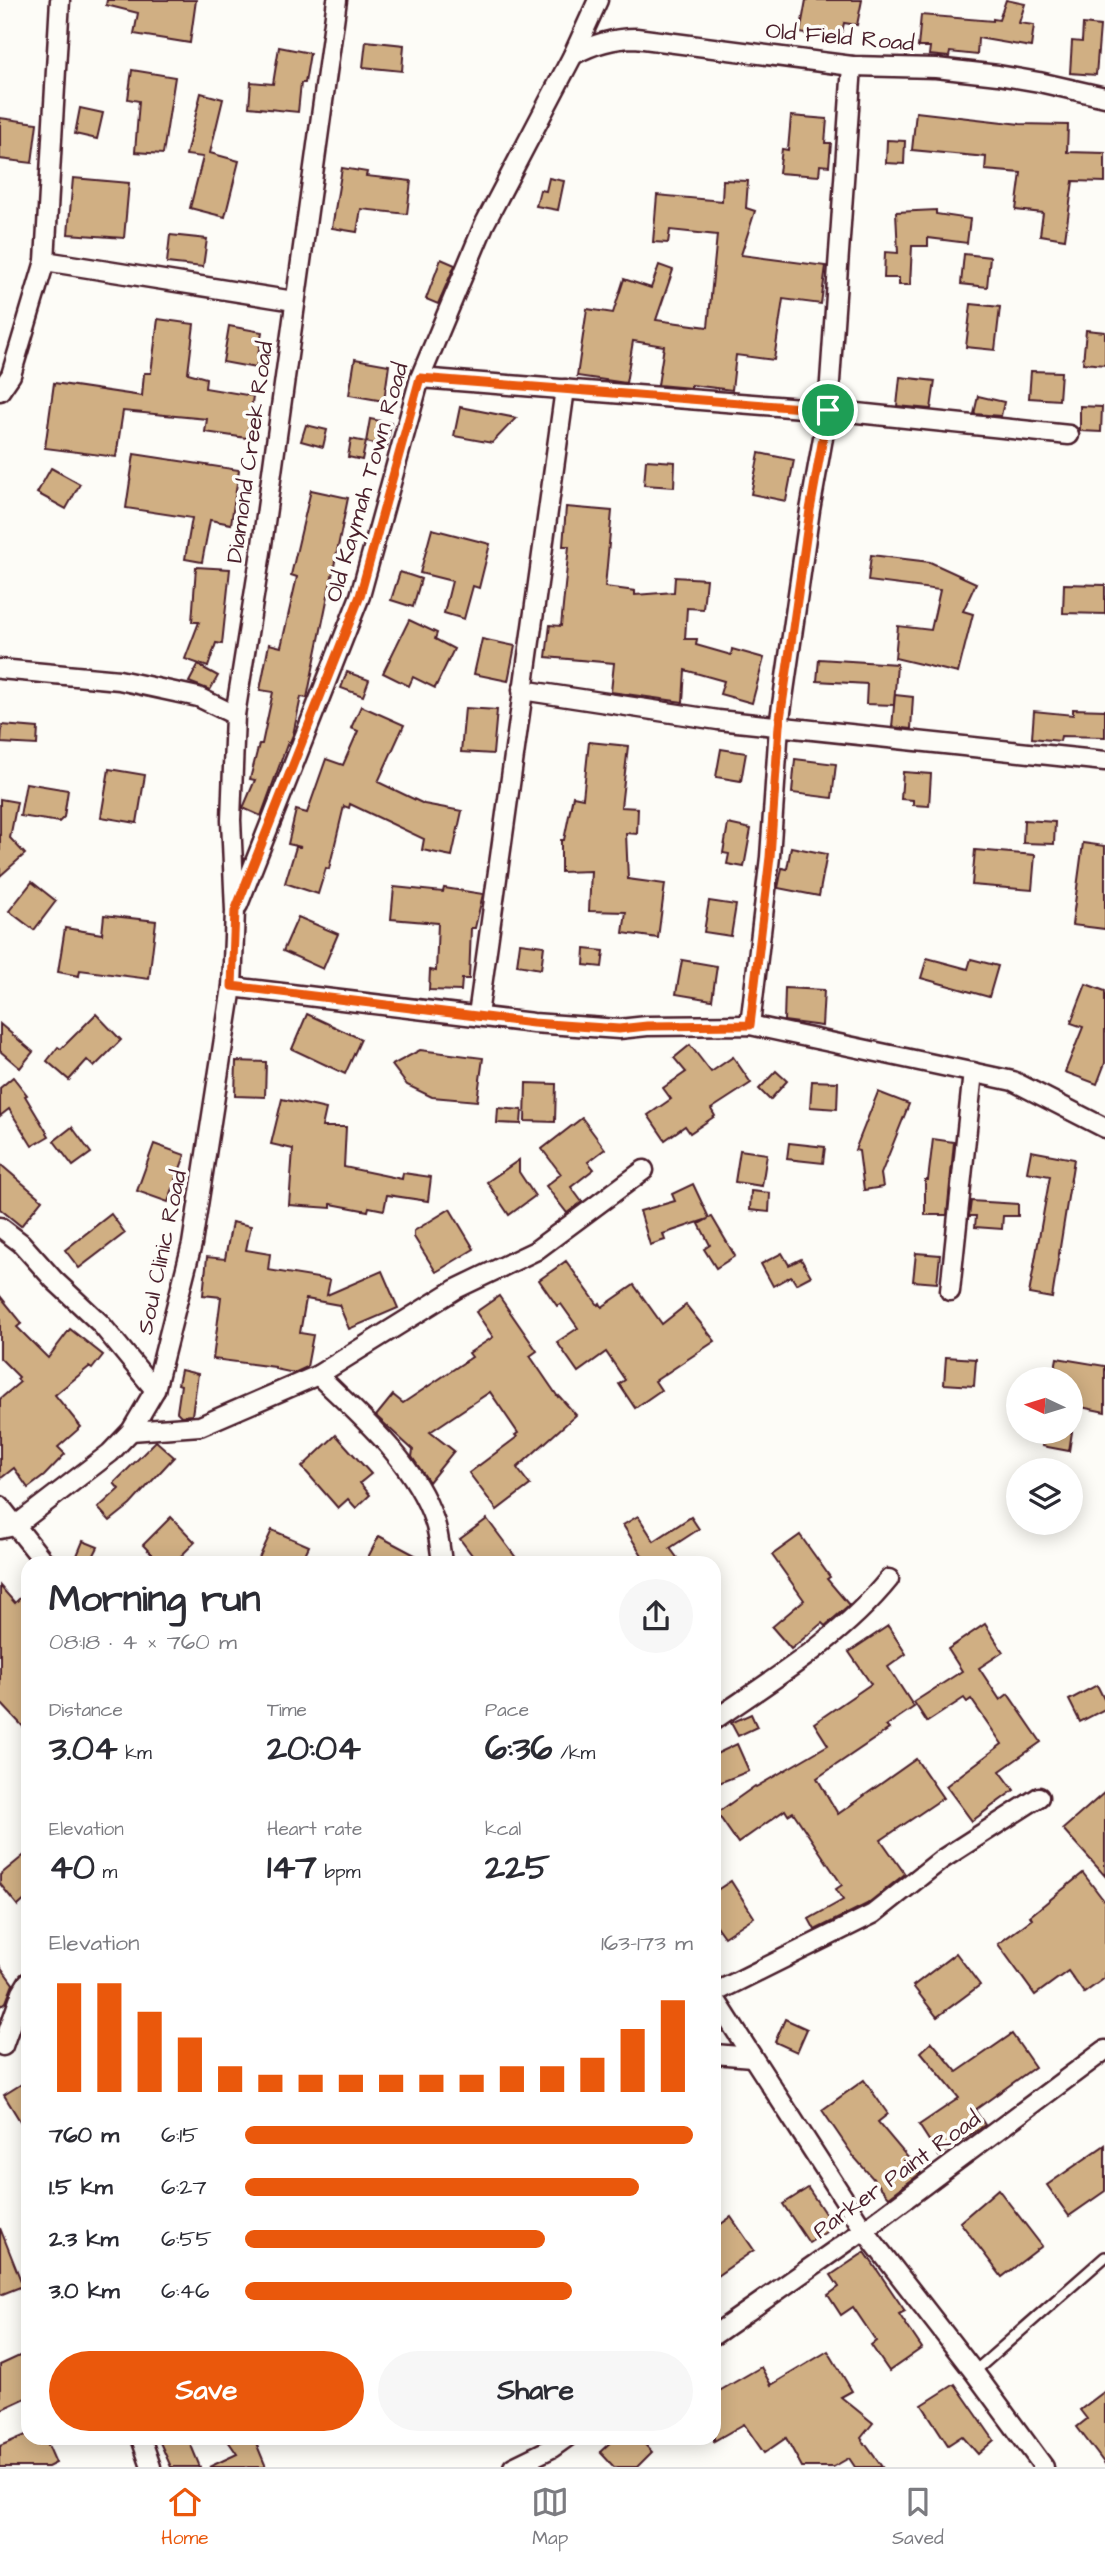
<!DOCTYPE html>
<meta charset="utf-8">
<style>
body{margin:0;font-family:"Architects Daughter",sans-serif;background:#f7f7f7;color:#2b2b33;height:100vh;display:flex;flex-direction:column;font-size:26px;white-space:nowrap}
*{box-sizing:border-box;margin:0}
p{font-size:23px;color:#7c7c81}
.icon{flex:none;width:38px;height:38px;fill:none;stroke:currentColor;stroke-width:2;stroke-linecap:round;stroke-linejoin:round}
.map{position:relative;flex:1;overflow:hidden}
.drawer{position:absolute;left:21px;top:1556px;width:700px;height:889px;display:flex;flex-direction:column;background:#fff;border-radius:21px;box-shadow:0 4px 18px #0003}
.drawer>*{flex:none}
.needle{width:46px;rotate:274deg}
.buttons{position:absolute;left:1006px;top:1367px;display:grid;gap:14px}
.buttons a{display:grid;place-items:center;width:77px;height:77px;border-radius:50%;background:#fff;box-shadow:0 4px 18px #0003;font-size:35px}
.pin{position:absolute;display:grid;place-items:center;width:60px;height:60px;color:#fff;margin:-30px;border:4px solid #fff;border-radius:50%;box-shadow:0 2px 7px #0007}
.round{display:grid;place-items:center;flex:none;width:74px;height:74px;border-radius:37px;background:#f7f7f7}
.head{display:flex;align-items:center;justify-content:space-between;height:119px;padding:0 28px}
h1{font-size:38px;font-weight:700;line-height:52px}
.stats{display:grid;grid-template-columns:repeat(3,1fr);gap:10px;height:119px;padding:7px 28px}
.stats div{display:grid;align-content:center}
.stats b{font-size:35px;font-weight:700}
.stats small{font-size:19px;font-weight:400}
.stats p{font-size:19px}
.chart{height:196px;padding:14px 28px}
.chart p{display:flex;justify-content:space-between}
.chart svg{width:100%;height:126px;margin-top:7px;stroke:#ea580c;stroke-width:6}
.action{display:flex;gap:14px;margin-top:auto;padding:14px 28px}
.action a{flex:1;height:80px;border-radius:42px;background:#ea580c;color:#fff;font-size:28px;font-weight:700;line-height:80px;text-align:center}
.action a+a{background:#f7f7f7;color:#2b2b33}
ul{padding:0 28px;list-style:none;font-size:23px}
li{display:grid;grid-template-columns:112px 84px 1fr;align-items:center;height:52px}
li i{height:18px;border-radius:9px;background:#ea580c}
.tabs{display:flex;justify-content:space-around;align-items:center;height:98px;border-top:2px solid #e1e1e2;background:#fff;font-size:19px;color:#7c7c81}
.tabs a{display:grid;justify-items:center;gap:4px}
.tabs .selected{color:#ea580c}
.map>svg:first-child{display:block}
.building{fill:#d0af83;stroke:#4a1f2b;stroke-width:2}
.lines{fill:none;stroke-linecap:round;stroke-linejoin:round}
.service-casing{stroke:#4a1f2b;stroke-width:14}
.minor-casing{stroke:#4a1f2b;stroke-width:23}
.service{stroke:#fdfcf7;stroke-width:9}
.minor{stroke:#fdfcf7;stroke-width:18}
.route-casing{stroke:#fff;stroke-width:14}
.route{stroke:#ea580c;stroke-width:9}
.labels{text-anchor:middle;stroke-width:7;stroke-linejoin:round;paint-order:stroke}
.street-label{font-size:23px;fill:#4a1f2b;stroke:#fdfcf7}
</style>
<div class="map">
<svg width="1105" height="2467" viewBox="0 0 1105 2467">
<rect width="100%" height="100%" fill="#fdfcf7"/>
<filter id="ink" filterUnits="userSpaceOnUse"><feTurbulence type="fractalNoise" baseFrequency=".0143" numOctaves="2"/><feDisplacementMap in="SourceGraphic" scale="14" xChannelSelector="R" yChannelSelector="G"/><feConvolveMatrix kernelMatrix="1 2 1 2 8 2 1 2 1" color-interpolation-filters="sRGB"/></filter>
<g filter="url(#ink)">
<g class="building">
<polygon points="107,0 196,0 190,43 134,34 138,13 106,5"/>
<polygon points="806,0 862,0 857,25 844,23 840,40 800,33"/>
<polygon points="1006,0 1025,4 1019,23 1034,25 1031,47 978,38 977,55 950,52 949,57 929,55 930,47 918,47 921,15 993,21 993,19 999,20"/>
<polygon points="1083,24 1100,26 1096,75 1070,73 1072,41 1082,42"/>
<polygon points="366,41 404,45 402,71 363,67"/>
<polygon points="279,47 310,53 305,83 301,83 298,112 249,107 251,82 273,84"/>
<polygon points="132,70 175,77 163,154 135,152 139,101 128,99"/>
<polygon points="201,93 223,99 210,153 239,161 225,217 190,208 203,157 186,155"/>
<polygon points="80,108 103,113 97,139 75,134"/>
<polygon points="916,112 1020,124 1068,125 1067,152 1105,153 1105,182 1073,181 1065,239 1040,235 1043,213 1016,210 1021,173 985,170 986,157 912,150"/>
<polygon points="791,116 827,119 825,143 831,143 829,166 820,165 819,176 779,173 782,149 788,150"/>
<polygon points="0,118 37,123 32,163 0,159"/>
<polygon points="887,140 905,141 904,164 886,163"/>
<polygon points="342,168 367,172 366,176 411,181 407,214 361,209 357,232 332,228"/>
<polygon points="73,178 129,183 124,238 68,234"/>
<polygon points="549,178 564,181 558,210 536,206 540,190 546,191"/>
<polygon points="723,180 748,181 746,208 755,211 741,255 826,266 821,304 783,299 774,360 736,355 732,390 691,385 691,388 658,385 664,346 633,341 626,383 577,376 587,309 613,313 624,279 651,288 659,265 673,270 656,320 708,327 717,235 670,230 668,243 653,242 657,195 722,201"/>
<polygon points="936,210 936,214 970,219 967,243 928,238 928,246 912,246 910,285 899,285 899,278 884,278 885,252 898,253 896,212"/>
<polygon points="170,235 207,239 203,267 167,263"/>
<polygon points="964,254 990,257 987,287 961,284"/>
<polygon points="441,259 455,265 438,304 426,299"/>
<polygon points="971,304 1000,307 995,350 966,347"/>
<polygon points="158,319 194,324 188,373 206,378 205,388 253,396 247,438 205,432 207,419 123,411 116,457 45,448 54,383 142,396 144,373 151,373"/>
<polygon points="229,326 262,332 256,368 223,362"/>
<polygon points="1086,330 1105,332 1105,365 1083,363"/>
<polygon points="355,359 389,365 384,401 349,395"/>
<polygon points="1031,371 1061,372 1059,400 1029,398"/>
<polygon points="900,377 935,381 931,409 897,406"/>
<polygon points="978,396 1004,402 1001,416 974,414"/>
<polygon points="1080,406 1102,407 1101,432 1080,431"/>
<polygon points="460,407 516,418 492,443 454,436"/>
<polygon points="370,419 391,423 387,447 366,442"/>
<polygon points="306,425 327,430 323,447 301,441"/>
<polygon points="351,439 366,442 362,460 348,457"/>
<polygon points="759,453 794,460 786,501 751,494"/>
<polygon points="134,454 239,470 231,524 210,520 202,562 185,559 192,518 126,508"/>
<polygon points="646,460 675,462 674,487 644,485"/>
<polygon points="51,468 80,484 66,509 37,493"/>
<polygon points="311,490 348,498 307,698 301,697 293,735 290,742 288,742 261,816 243,808 255,780 250,779 259,744 262,744 273,692 260,690 269,644 281,647 297,577 291,575"/>
<polygon points="566,507 612,511 605,587 635,591 635,595 674,592 675,577 706,579 703,609 687,608 685,639 697,639 696,645 731,655 732,649 764,658 752,703 720,694 724,681 685,670 683,702 611,692 614,663 546,657 550,625 561,626 569,546 563,546"/>
<polygon points="432,529 490,544 479,588 473,586 464,619 444,613 452,581 420,573"/>
<polygon points="871,555 930,562 976,583 963,611 973,614 958,673 895,658 898,626 931,630 940,590 868,581"/>
<polygon points="196,567 230,569 222,644 216,643 208,667 185,659 199,622 192,622"/>
<polygon points="400,572 421,579 413,607 391,600"/>
<polygon points="1064,584 1105,585 1105,614 1063,613"/>
<polygon points="409,620 437,633 435,639 454,649 435,688 413,677 409,686 383,673"/>
<polygon points="482,639 515,646 508,681 474,674"/>
<polygon points="819,659 897,664 894,705 866,704 867,684 817,681"/>
<polygon points="198,665 218,676 210,690 189,682"/>
<polygon points="347,672 369,680 363,696 341,688"/>
<polygon points="895,695 913,697 911,729 892,727"/>
<polygon points="361,706 404,725 378,782 424,804 462,811 452,856 422,850 424,839 350,804 349,808 344,806 329,869 326,868 318,894 285,883 296,847 301,847 288,844 296,810 307,813 326,759 343,765 358,731 351,728"/>
<polygon points="465,708 497,710 493,754 461,752"/>
<polygon points="1073,709 1105,710 1105,737 1061,736 1060,741 1032,738 1034,711 1073,715"/>
<polygon points="2,725 38,728 37,745 1,743"/>
<polygon points="589,742 628,746 621,807 638,808 637,834 626,833 628,879 665,884 658,938 623,933 626,912 589,911 591,871 561,872 561,840 564,840 573,796 583,798"/>
<polygon points="721,749 746,753 741,781 716,777"/>
<polygon points="795,759 836,764 832,798 792,793"/>
<polygon points="109,769 145,775 137,823 101,817"/>
<polygon points="903,772 931,774 929,806 913,805 913,800 901,799"/>
<polygon points="26,783 68,790 64,817 59,822 20,816"/>
<polygon points="0,799 17,802 10,838 25,854 0,876"/>
<polygon points="1024,820 1055,822 1054,844 1023,843"/>
<polygon points="728,824 751,829 744,867 727,864 729,854 723,853"/>
<polygon points="1083,843 1105,846 1105,929 1072,925"/>
<polygon points="791,847 827,854 819,896 778,888 782,868 787,869"/>
<polygon points="975,850 1035,855 1032,890 972,885"/>
<polygon points="32,882 56,901 34,930 9,911"/>
<polygon points="394,887 443,892 444,888 483,894 475,928 471,928 469,979 462,979 461,991 429,990 430,970 436,971 438,923 391,919"/>
<polygon points="709,901 736,905 731,936 704,932"/>
<polygon points="104,915 156,921 149,979 80,970 79,976 58,972 65,928 102,934"/>
<polygon points="298,917 338,934 323,969 283,951"/>
<polygon points="520,943 544,946 541,969 517,965"/>
<polygon points="585,949 604,951 602,967 584,965"/>
<polygon points="927,958 968,969 971,959 998,966 989,997 921,978"/>
<polygon points="682,960 717,966 712,1000 676,994"/>
<polygon points="1086,984 1105,991 1105,1063 1097,1084 1065,1072 1083,1027 1071,1023"/>
<polygon points="785,988 824,990 822,1026 784,1021"/>
<polygon points="96,1014 121,1040 94,1067 87,1060 69,1080 47,1061 58,1047 61,1049"/>
<polygon points="307,1014 361,1039 345,1074 292,1049"/>
<polygon points="0,1024 33,1052 20,1068 0,1051"/>
<polygon points="690,1045 711,1072 733,1057 751,1083 711,1109 715,1116 690,1133 685,1126 665,1140 648,1115 671,1099 663,1088 686,1072 674,1058"/>
<polygon points="420,1050 483,1058 477,1101 432,1097 407,1085 392,1065"/>
<polygon points="236,1061 266,1062 265,1097 235,1096"/>
<polygon points="776,1071 787,1081 770,1100 759,1089"/>
<polygon points="13,1077 27,1095 25,1096 49,1136 32,1146 9,1109 0,1116 0,1088"/>
<polygon points="812,1081 838,1082 837,1109 810,1107"/>
<polygon points="526,1083 556,1084 555,1122 525,1121"/>
<polygon points="878,1092 909,1104 881,1174 883,1187 864,1190 859,1151 855,1150"/>
<polygon points="282,1099 326,1109 322,1127 346,1127 344,1167 402,1179 403,1173 431,1177 428,1201 387,1195 384,1210 369,1207 368,1211 331,1204 331,1208 289,1205 293,1149 271,1144"/>
<polygon points="498,1108 522,1110 521,1124 497,1123"/>
<polygon points="582,1118 605,1149 588,1162 594,1169 571,1187 582,1202 567,1213 546,1186 561,1174 542,1149"/>
<polygon points="72,1127 91,1153 73,1166 54,1141"/>
<polygon points="933,1139 954,1142 947,1215 925,1215 925,1180 928,1180"/>
<polygon points="789,1143 825,1147 823,1163 787,1159"/>
<polygon points="154,1144 185,1155 168,1202 137,1191"/>
<polygon points="740,1150 767,1154 762,1186 735,1182"/>
<polygon points="1031,1151 1074,1159 1052,1298 1029,1294 1050,1176 1027,1172"/>
<polygon points="519,1160 519,1172 535,1196 509,1215 487,1182"/>
<polygon points="0,1164 42,1200 21,1226 0,1209"/>
<polygon points="693,1184 709,1218 712,1217 735,1256 716,1268 704,1249 710,1245 699,1224 708,1219 663,1234 665,1240 650,1245 640,1211 675,1201 672,1194"/>
<polygon points="751,1191 770,1193 769,1212 750,1210"/>
<polygon points="971,1201 1018,1204 1018,1216 1003,1216 1002,1229 975,1227 976,1216 969,1216"/>
<polygon points="450,1209 474,1249 436,1272 414,1237 414,1231"/>
<polygon points="111,1214 125,1233 79,1268 65,1250"/>
<polygon points="232,1222 251,1226 246,1250 270,1254 268,1270 330,1280 327,1295 382,1271 398,1308 349,1329 339,1305 306,1299 300,1333 313,1335 307,1367 294,1373 275,1369 275,1367 213,1359 221,1297 203,1295 207,1257 225,1259"/>
<polygon points="782,1253 789,1265 801,1259 811,1276 796,1284 791,1276 773,1286 761,1264"/>
<polygon points="916,1253 940,1255 937,1283 913,1281"/>
<polygon points="566,1261 598,1305 600,1303 602,1307 634,1285 662,1324 686,1305 715,1341 655,1381 661,1390 635,1408 619,1384 625,1380 606,1352 578,1372 557,1342 578,1328 561,1304 557,1306 539,1280"/>
<polygon points="0,1296 22,1323 17,1327 48,1358 70,1329 103,1355 92,1369 89,1367 55,1395 81,1427 58,1447 65,1454 44,1476 28,1488 14,1468 0,1479 0,1399 20,1382 17,1379 19,1377 0,1358"/>
<polygon points="499,1296 537,1351 530,1356 558,1397 559,1396 576,1415 517,1468 530,1485 497,1510 469,1473 517,1437 515,1435 518,1433 490,1392 430,1432 454,1451 429,1482 412,1457 413,1450 376,1416 393,1395 403,1403 472,1357 469,1353 493,1337 476,1312"/>
<polygon points="946,1357 976,1359 974,1386 944,1384"/>
<polygon points="1057,1358 1105,1366 1105,1412 1071,1405 1071,1379 1053,1379"/>
<polygon points="181,1370 198,1374 192,1415 181,1416 177,1412 181,1385 178,1384"/>
<polygon points="1044,1432 1072,1432 1069,1451 1042,1446"/>
<polygon points="336,1435 371,1474 360,1483 370,1495 356,1508 348,1499 338,1508 302,1467"/>
<polygon points="156,1441 174,1457 130,1505 110,1521 98,1508 119,1489 114,1483"/>
<polygon points="638,1516 654,1541 691,1517 699,1529 670,1548 681,1563 647,1563 623,1525"/>
<polygon points="171,1517 195,1542 174,1563 160,1563 143,1545"/>
<polygon points="487,1519 520,1563 478,1563 460,1539"/>
<polygon points="272,1530 309,1546 301,1563 268,1563 259,1558"/>
<polygon points="800,1535 830,1577 827,1579 849,1605 825,1626 822,1623 791,1649 772,1627 804,1600 772,1555"/>
<polygon points="379,1536 430,1563 365,1563"/>
<polygon points="83,1541 98,1547 90,1563 76,1558"/>
<polygon points="0,1586 15,1603 21,1597 28,1605 28,1732 0,1702"/>
<polygon points="985,1624 1003,1652 979,1668 1000,1700 1008,1694 1041,1742 1000,1771 1014,1790 972,1821 946,1786 1002,1744 971,1699 967,1702 964,1698 927,1722 914,1702 962,1671 948,1649"/>
<polygon points="888,1626 906,1654 888,1667 914,1707 886,1726 889,1729 817,1778 838,1814 916,1759 943,1798 881,1840 905,1874 867,1904 815,1930 809,1919 843,1900 836,1889 842,1885 793,1812 788,1815 785,1810 738,1843 717,1813 755,1786 756,1787 828,1745 814,1723 871,1684 849,1652"/>
<polygon points="1097,1685 1105,1701 1105,1709 1080,1722 1069,1700"/>
<polygon points="751,1714 757,1727 738,1736 731,1723"/>
<polygon points="737,1744 749,1771 714,1785 714,1755"/>
<polygon points="1105,1792 1105,1876 1063,1829"/>
<polygon points="28,1852 28,1897 18,1906 0,1884 0,1875"/>
<polygon points="1083,1873 1105,1902 1105,1978 1084,1993 1068,1971 1035,1995 998,1944 1032,1919 1030,1916"/>
<polygon points="731,1881 754,1917 724,1937 714,1923 714,1892"/>
<polygon points="956,1953 980,1985 937,2017 913,1986"/>
<polygon points="0,1966 13,1984 6,2002 0,2007"/>
<polygon points="785,2019 807,2029 797,2052 775,2042"/>
<polygon points="1012,2034 1035,2067 975,2110 985,2125 939,2156 919,2125 959,2098 921,2052 932,2042 957,2072"/>
<polygon points="28,2080 28,2134 4,2095"/>
<polygon points="864,2080 888,2114 878,2122 921,2173 889,2197 854,2157 822,2110"/>
<polygon points="1105,2145 1105,2191 1069,2216 1047,2185"/>
<polygon points="808,2188 834,2227 809,2243 783,2204"/>
<polygon points="998,2189 1042,2246 1002,2277 960,2222"/>
<polygon points="731,2217 754,2250 714,2278 714,2229"/>
<polygon points="0,2228 23,2286 0,2295"/>
<polygon points="865,2252 905,2311 899,2314 922,2348 889,2371 871,2345 876,2341 853,2307 841,2315 828,2295 839,2287 831,2275"/>
<polygon points="828,2351 852,2391 841,2397 873,2423 861,2438 882,2467 855,2467 849,2458 833,2467 802,2467 786,2438 764,2453 744,2424 714,2441 714,2394 761,2367 771,2385"/>
<polygon points="28,2352 28,2397 0,2410 0,2365"/>
<polygon points="955,2384 994,2440 978,2454 962,2436 948,2445 922,2405"/>
<polygon points="1105,2391 1105,2464 1077,2427 1087,2419 1080,2410"/>
<polygon points="28,2434 28,2438 45,2438 56,2463 48,2467 0,2467 0,2446"/>
<polygon points="158,2438 188,2438 200,2467 171,2467"/>
<polygon points="226,2438 254,2438 266,2467 209,2467 237,2454"/>
<polygon points="615,2438 639,2438 652,2452 637,2467 614,2467 600,2452"/>
</g>
<g class="lines">
<g class="service-casing">
<polyline id="service" points="974,2372 1105,2257"/>
</g>
<g class="minor-casing">
<g id="minor">
<path d="M573 55C593 44 613 38 636 38L852 66 936 68 998 75 1039 82 1105 97"/>
<polyline points="45,261 294,301"/>
<polyline points="420,378 828,410 1069,435"/>
<polyline points="0,391 11,375 45,261 60,0"/>
<polyline points="0,669 119,680 198,697 235,715"/>
<polyline points="522,690 718,720 1105,761"/>
<polyline points="238,905 360,596 420,378 484,225 573,55 598,0"/>
<polyline points="232,987 533,1023 619,1029 647,1026 750,1025 1013,1081 1105,1128"/>
<polyline points="478,1015 565,389"/>
<polyline points="750,1025 770,857 779,726 810,510 828,410 852,66"/>
<polyline points="0,1227 21,1243 54,1280 100,1323 155,1390"/>
<polyline points="950,1291 973,1072"/>
<polyline points="318,1375 456,1289 535,1251 644,1170"/>
<path d="M131 1431 200 1426 318 1375C361 1417 414 1461 434 1520 439 1533 440 1549 442 1563"/>
<polyline points="0,1506 45,1563"/>
<polyline points="0,1529 15,1526 110,1453 131,1431 155,1390 192,1244 232,987 235,911 231,820 235,715 261,552 337,0"/>
<path d="M714 1720C775 1678 842 1637 889 1579"/>
<polyline points="714,1993 873,1914 941,1860 1039,1797"/>
<polyline points="714,1997 864,2230 974,2372 1044,2467"/>
<polyline points="3,2046 22,1992 28,1982"/>
<polyline points="714,2054 752,2057"/>
<polyline points="714,2335 864,2230 1105,2050"/>
<polyline points="141,2438 151,2467"/>
<polyline points="513,2467 552,2448 566,2438"/>
</g>
</g>
<use href="#service" class="service"/>
<use href="#minor" class="minor"/>
</g>
</g>
<g class="lines" filter="url(#ink)">
<g class="route-casing">
<polygon id="route" points="420,378 828,410 810,510 779,726 770,857 750,1025 647,1026 619,1029 533,1023 232,986 235,911 360,596"/>
</g>
<use href="#route" class="route"/>
</g>
<g class="labels">
<g class="street-label">
<text transform="translate(840 36) rotate(5)" y="8">Old Field Road</text>
<text transform="translate(249 452) rotate(-82)" y="8">Diamond Creek Road</text>
<text transform="translate(366 482) rotate(-74)" y="8">Old Kaymah Town Road</text>
<text transform="translate(161 1252) rotate(-78)" y="8">Soul Clinic Road</text>
<text transform="translate(896 2174) rotate(-36)" y="8">Parker Paint Road</text>
</g>
</g>
</svg>
<div class="buttons">
<a><svg class="needle" viewBox="-14 -14 28 28"><path d="M0-13l5 13h-10z" fill="#e53935"/><path d="M0 13l5-13h-10z" fill="#7c7c81"/></svg></a>
<a><svg class="icon" aria-label="layers" viewBox="0 0 24 24"><path d="M12 4l9 5-9 5-9-5zM3 14l9 5 9-5"/></svg></a>
</div>
<div class="pin" style="left:828px;top:410px;background:#1e9e55"><svg class="icon" aria-label="arrive" viewBox="0 0 24 24"><path d="M6 21V4h12l-3 4 3 4H6"/></svg></div>
<section class="drawer">
<div class="head"><div><h1>Morning run</h1><p>08:18 · 4 × 760 m</p></div><a class="round"><svg class="icon" aria-label="share" viewBox="0 0 24 24"><path d="M12 15V3M7 8l5-5 5 5M5 13v7h14v-7"/></svg></a></div>
<div class="stats">
<div><p>Distance</p><b>3.04<small> km</small></b></div>
<div><p>Time</p><b>20:04</b></div>
<div><p>Pace</p><b>6:36<small> /km</small></b></div>
</div>
<div class="stats">
<div><p>Elevation</p><b>40<small> m</small></b></div>
<div><p>Heart rate</p><b>147<small> bpm</small></b></div>
<div><p>kcal</p><b>225</b></div>
</div>
<div class="chart"><p><span>Elevation</span>163–173 m</p>
<svg viewBox="0 0 160 44" preserveAspectRatio="none"><path d="M5 44V6M15 44V6M25 44V16M35 44V25M45 44V35M55 44V38M65 44V38M75 44V38M85 44V38M95 44V38M105 44V38M115 44V35M125 44V35M135 44V32M145 44V22M155 44V12"/></svg>
</div>
<ul>
<li><b>760 m</b>6:15<i style="width:100%"></i></li>
<li><b>1.5 km</b>6:27<i style="width:88%"></i></li>
<li><b>2.3 km</b>6:55<i style="width:67%"></i></li>
<li><b>3.0 km</b>6:46<i style="width:73%"></i></li>
</ul>
<div class="action"><a>Save</a><a>Share</a></div>
</section>
</div>
<nav class="tabs">
<a class="selected"><svg class="icon" aria-label="home" viewBox="0 0 24 24"><path d="M3 11l9-7 9 7M6 9v11h12V9"/></svg>Home</a>
<a><svg class="icon" aria-label="map" viewBox="0 0 24 24"><path d="M3 6l6-2 6 2 6-2v14l-6 2-6-2-6 2zM9 4v14M15 6v14"/></svg>Map</a>
<a><svg class="icon" aria-label="saved" viewBox="0 0 24 24"><path d="M7 4h10v16l-5-4-5 4z"/></svg>Saved</a>
</nav>
